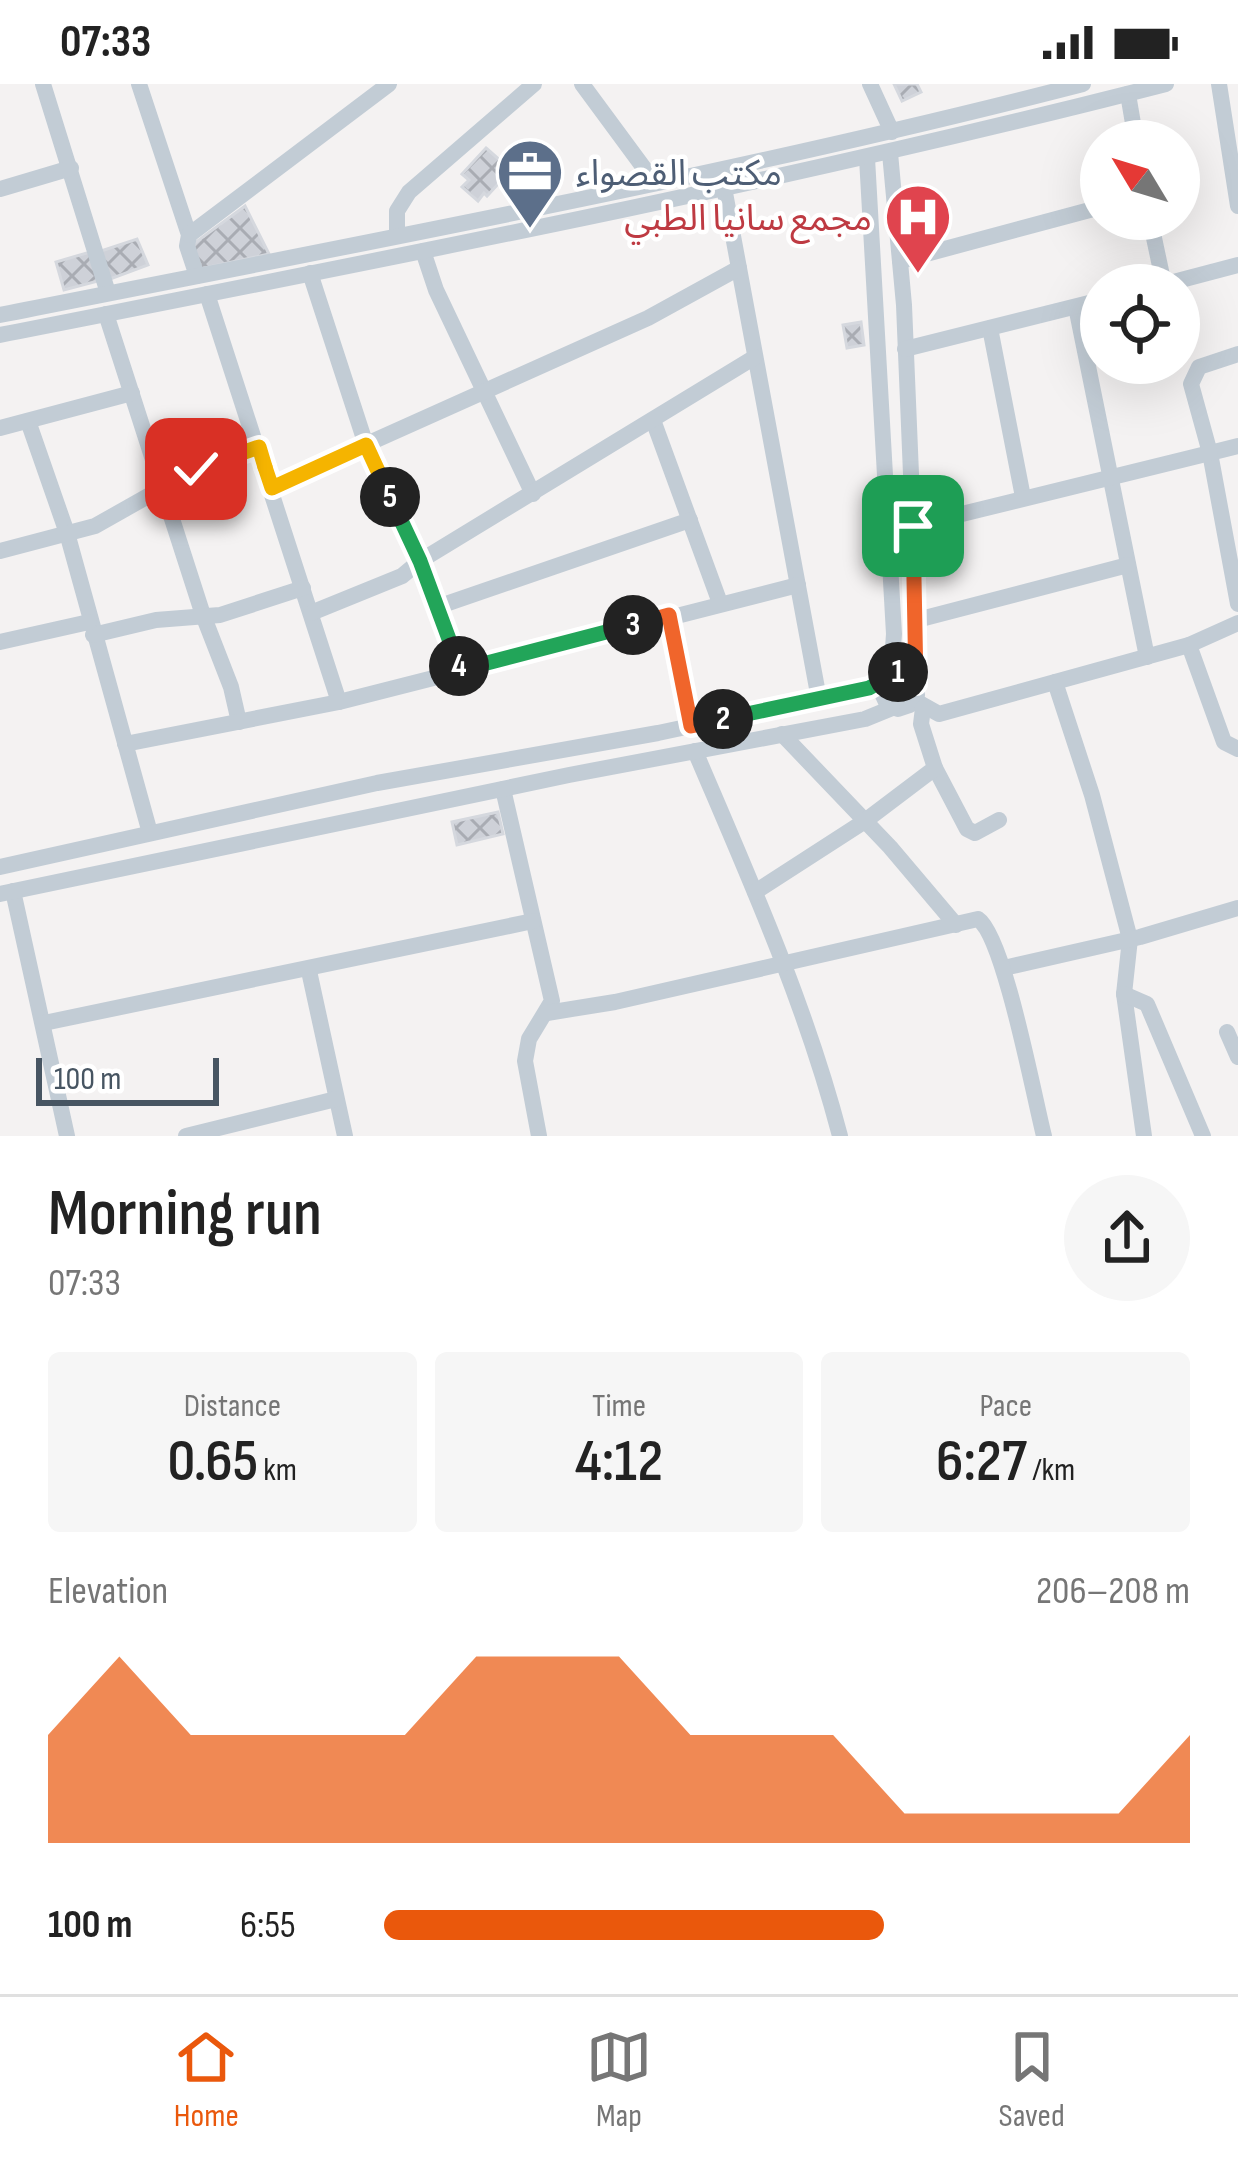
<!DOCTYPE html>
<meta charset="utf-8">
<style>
body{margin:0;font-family:"Sofia Sans Condensed","Noto Sans Arabic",sans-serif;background:#f6f6f6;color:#222;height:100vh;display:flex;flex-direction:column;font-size:45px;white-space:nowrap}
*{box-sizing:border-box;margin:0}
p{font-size:39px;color:#767676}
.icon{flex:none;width:66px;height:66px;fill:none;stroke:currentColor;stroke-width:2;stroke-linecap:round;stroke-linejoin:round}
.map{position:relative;height:1052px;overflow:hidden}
.side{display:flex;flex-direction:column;background:#fff;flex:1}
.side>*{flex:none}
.needle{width:78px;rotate:308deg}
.tools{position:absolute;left:1080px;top:36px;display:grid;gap:24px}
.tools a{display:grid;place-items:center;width:120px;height:120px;border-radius:50%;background:#fff;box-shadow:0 12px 48px #0002;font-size:60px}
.scale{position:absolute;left:36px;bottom:30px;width:183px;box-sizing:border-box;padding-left:12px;border:6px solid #475562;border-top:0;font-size:33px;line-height:42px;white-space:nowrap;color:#475562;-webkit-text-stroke:9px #fff;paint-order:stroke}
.pin{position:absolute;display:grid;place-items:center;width:102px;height:102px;color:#fff;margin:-51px;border-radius:24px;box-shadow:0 6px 18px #0006}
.km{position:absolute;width:60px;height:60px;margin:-30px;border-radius:50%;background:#222;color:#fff;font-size:33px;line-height:60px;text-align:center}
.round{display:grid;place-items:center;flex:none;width:126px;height:126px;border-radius:63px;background:#f6f6f6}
.overview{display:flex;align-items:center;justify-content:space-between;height:204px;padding:0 48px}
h1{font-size:66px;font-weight:600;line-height:90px}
.stats{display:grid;grid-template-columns:repeat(3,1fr);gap:18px;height:204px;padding:12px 48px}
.stats div{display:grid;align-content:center;border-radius:12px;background:#f6f6f6;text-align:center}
.stats b{font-size:60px;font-weight:600}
.stats small{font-size:33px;font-weight:400}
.stats p{font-size:33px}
.chart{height:336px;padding:24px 48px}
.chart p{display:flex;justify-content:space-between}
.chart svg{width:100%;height:216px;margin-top:12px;fill:#ea580c;opacity:.7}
ul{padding:0 48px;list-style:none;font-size:39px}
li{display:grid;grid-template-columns:192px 144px 1fr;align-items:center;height:90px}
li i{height:30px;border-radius:15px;background:#ea580c}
.status{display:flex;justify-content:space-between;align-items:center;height:84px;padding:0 60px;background:#fff;direction:ltr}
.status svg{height:33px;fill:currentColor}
.dock{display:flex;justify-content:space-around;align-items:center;height:168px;border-top:3px solid #e0e0e0;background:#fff;font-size:33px;color:#767676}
.dock a{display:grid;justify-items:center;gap:6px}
.dock .current{color:#ea580c}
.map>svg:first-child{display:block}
.building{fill:url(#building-cross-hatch);stroke:#d5d8de;stroke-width:3}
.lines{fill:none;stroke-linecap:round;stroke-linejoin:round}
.minor{stroke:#c2ccd5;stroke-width:16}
.split-1-casing{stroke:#fff;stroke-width:24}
.split-2-casing{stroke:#fff;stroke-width:24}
.split-3-casing{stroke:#fff;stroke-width:24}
.split-4-casing{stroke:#fff;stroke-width:24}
.split-5-casing{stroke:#fff;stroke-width:24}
.split-6-casing{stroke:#fff;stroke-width:24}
.split-7-casing{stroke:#fff;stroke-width:24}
.split-1{stroke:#f0652b;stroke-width:15}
.split-2{stroke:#22a559;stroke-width:15}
.split-3{stroke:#f0652b;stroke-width:15}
.split-4{stroke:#22a559;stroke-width:15}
.split-5{stroke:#22a559;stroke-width:15}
.split-6{stroke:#f5b400;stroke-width:15}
.split-7{stroke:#f5b400;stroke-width:15}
.labels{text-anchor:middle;stroke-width:9;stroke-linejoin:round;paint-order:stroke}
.service-label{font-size:36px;fill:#4e5e75;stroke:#fff;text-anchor:start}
.health-label{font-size:36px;fill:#be3a42;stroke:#fff;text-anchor:end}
</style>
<div class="status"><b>07:33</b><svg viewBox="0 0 49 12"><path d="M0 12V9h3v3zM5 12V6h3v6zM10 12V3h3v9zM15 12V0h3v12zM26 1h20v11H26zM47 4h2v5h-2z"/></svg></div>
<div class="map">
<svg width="1238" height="1052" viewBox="0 0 1238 1052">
<defs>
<pattern id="building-cross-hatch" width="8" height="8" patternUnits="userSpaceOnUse" patternTransform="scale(3)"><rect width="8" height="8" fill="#ced1d8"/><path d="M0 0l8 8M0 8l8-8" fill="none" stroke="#a9acb3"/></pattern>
</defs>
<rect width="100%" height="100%" fill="#f4f2f2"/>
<g class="building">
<polygon points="894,0 917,0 921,8 902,17"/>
<polygon points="486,64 511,86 487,112 484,109 478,117 462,103 469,96 462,90"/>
<polygon points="245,122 269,170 200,185 192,161"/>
<polygon points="137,155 148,181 110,195 101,167"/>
<polygon points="90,168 98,197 64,206 56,178"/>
<polygon points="861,238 864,261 847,264 843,241"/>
<polygon points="498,728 503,750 457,761 452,738"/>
</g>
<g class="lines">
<g class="minor">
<polyline points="43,0 108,209"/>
<polyline points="139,0 189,151 187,162 197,192"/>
<polyline points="582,0 655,99"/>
<polyline points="870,0 892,48"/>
<polyline points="1219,0 1238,122"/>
<polyline points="1128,10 1136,57"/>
<polyline points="890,69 904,221 918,559 916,600"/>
<polyline points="867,74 894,550 891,590"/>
<polyline points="723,98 819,615"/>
<polyline points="0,105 71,84"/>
<polyline points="1150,135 1164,201"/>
<polyline points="189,151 389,0"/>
<polyline points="397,152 397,127 409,108 534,0"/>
<polyline points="423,167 436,206 533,410"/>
<polyline points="900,177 1101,123"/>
<polyline points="310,189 366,361 420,477 460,586"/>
<polyline points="1162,201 1238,181"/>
<polyline points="207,210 339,618"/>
<polyline points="1076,223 1147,573"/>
<polyline points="106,230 203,531 231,603 239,638"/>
<path d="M0 231C362 159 726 92 1083 0"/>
<polyline points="990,244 1023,413"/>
<path d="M0 251C390 174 781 99 1166 0"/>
<polyline points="905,265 1101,216"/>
<polyline points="653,336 720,519"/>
<polyline points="28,337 67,449 150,749"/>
<polyline points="0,344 132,309"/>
<polyline points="1238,362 1210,369 1238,520"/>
<polyline points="271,403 648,234 739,184"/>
<polyline points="913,442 1210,369 1191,300 1199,283 1238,270"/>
<polyline points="0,467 95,442 196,385 259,363"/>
<polyline points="437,523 690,436"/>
<polyline points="311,529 402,492 420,477 755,273"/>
<polyline points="669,531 690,642"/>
<polyline points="917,536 1128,481"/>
<polyline points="93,551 156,536 220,531 303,504"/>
<polyline points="0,558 89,538"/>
<polyline points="1189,561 1224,658 1238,665"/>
<polyline points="1055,598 1092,711 1130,855 1124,910 1144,1052"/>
<polyline points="914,616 939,630 1189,561 1238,539"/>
<polyline points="782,650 890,763 956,841"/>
<polyline points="125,660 339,618 798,501"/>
<path d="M695 667C749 794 805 918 840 1052"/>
<polyline points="935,684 967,745 975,749 999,736"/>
<polyline points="503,705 552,917 529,955 525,977 539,1052"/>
<polyline points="0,783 377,699 658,649 850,608 896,588 914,595 917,611 910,621 898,625 887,620 880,605 885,594"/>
<polyline points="13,807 67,1052"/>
<polyline points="755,808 865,737 935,684 921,640 923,624"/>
<polyline points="0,810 569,691 865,635 892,624"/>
<polyline points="1004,884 1140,853 1238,824"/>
<polyline points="309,887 345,1052"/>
<polyline points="1124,910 1147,920 1203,1052"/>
<path d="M547 929 615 918 978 835C1004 852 1034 1013 1044 1052"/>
<polyline points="44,939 533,837"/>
<polyline points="1227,948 1238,973"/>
<polyline points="186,1052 336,1015"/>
</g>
</g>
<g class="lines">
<g class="split-1-casing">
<polyline id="split-1" points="898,588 909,591 916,600 913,442"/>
</g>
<g class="split-2-casing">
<polyline id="split-2" points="723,635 869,604 898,588"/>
</g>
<g class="split-3-casing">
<polyline id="split-3" points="633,541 669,531 691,642 723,635"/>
</g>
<g class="split-4-casing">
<polyline id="split-4" points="459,582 460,586 633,541"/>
</g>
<g class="split-5-casing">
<polyline id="split-5" points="390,413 420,477 459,582"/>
</g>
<g class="split-6-casing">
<polyline id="split-6" points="265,383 272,404 366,361 390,413"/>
</g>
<g class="split-7-casing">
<polyline id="split-7" points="196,385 259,363 265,383"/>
</g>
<use href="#split-1" class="split-1"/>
<use href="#split-2" class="split-2"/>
<use href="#split-3" class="split-3"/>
<use href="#split-4" class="split-4"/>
<use href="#split-5" class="split-5"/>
<use href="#split-6" class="split-6"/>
<use href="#split-7" class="split-7"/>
</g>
<defs>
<g id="office-pin" transform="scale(3.45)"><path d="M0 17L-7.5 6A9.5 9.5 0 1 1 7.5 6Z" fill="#5c6f8a" stroke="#fff"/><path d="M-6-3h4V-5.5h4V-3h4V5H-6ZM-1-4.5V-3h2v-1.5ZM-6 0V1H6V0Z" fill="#fff"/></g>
<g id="hospital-pin" transform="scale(3.45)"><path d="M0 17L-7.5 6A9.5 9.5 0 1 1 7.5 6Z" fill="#e0444e" stroke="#fff"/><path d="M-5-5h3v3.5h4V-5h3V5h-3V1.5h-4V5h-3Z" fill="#fff"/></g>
</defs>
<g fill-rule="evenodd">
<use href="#office-pin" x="530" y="88"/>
<use href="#hospital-pin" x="918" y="133"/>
</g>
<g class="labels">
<g class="service-label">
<text x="576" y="101">مكتب القصواء</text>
</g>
<g class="health-label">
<text x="872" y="146">مجمع سانيا الطبي</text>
</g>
</g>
</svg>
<div class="tools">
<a><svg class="needle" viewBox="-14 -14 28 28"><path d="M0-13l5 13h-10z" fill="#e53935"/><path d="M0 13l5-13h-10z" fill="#767676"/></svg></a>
<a><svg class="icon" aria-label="locate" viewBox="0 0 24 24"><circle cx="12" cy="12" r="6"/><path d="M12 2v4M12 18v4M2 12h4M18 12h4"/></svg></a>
</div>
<div class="scale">100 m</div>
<div class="pin" style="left:913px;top:442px;background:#1e9e55"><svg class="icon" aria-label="arrive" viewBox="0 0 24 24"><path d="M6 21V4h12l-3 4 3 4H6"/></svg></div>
<div class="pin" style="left:196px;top:385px;background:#d93025"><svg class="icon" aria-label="check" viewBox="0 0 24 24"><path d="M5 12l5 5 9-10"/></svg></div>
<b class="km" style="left:898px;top:588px">1</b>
<b class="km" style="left:723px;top:635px">2</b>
<b class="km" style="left:633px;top:541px">3</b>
<b class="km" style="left:459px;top:582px">4</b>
<b class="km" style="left:390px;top:413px">5</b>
</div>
<section class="side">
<div class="overview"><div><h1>Morning run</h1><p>07:33</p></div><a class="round"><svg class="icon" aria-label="share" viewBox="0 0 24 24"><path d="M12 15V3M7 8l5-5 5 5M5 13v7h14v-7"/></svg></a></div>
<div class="stats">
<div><p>Distance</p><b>0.65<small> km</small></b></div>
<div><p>Time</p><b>4:12</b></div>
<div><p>Pace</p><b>6:27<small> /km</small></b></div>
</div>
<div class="chart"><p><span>Elevation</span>206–208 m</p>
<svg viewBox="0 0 160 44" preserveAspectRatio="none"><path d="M0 44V22L10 6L20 22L30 22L40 22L50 22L60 6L70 6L80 6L90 22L100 22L110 22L120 38L130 38L140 38L150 38L160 22V44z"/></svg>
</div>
<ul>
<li><b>100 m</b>6:55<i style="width:62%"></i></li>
</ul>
</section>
<nav class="dock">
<a class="current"><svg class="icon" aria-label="home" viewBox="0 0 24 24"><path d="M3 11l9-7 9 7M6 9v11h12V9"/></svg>Home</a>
<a><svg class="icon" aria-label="map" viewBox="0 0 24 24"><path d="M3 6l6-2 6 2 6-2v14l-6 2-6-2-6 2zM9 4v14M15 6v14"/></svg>Map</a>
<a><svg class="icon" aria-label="saved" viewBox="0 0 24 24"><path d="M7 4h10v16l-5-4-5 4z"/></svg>Saved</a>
</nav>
